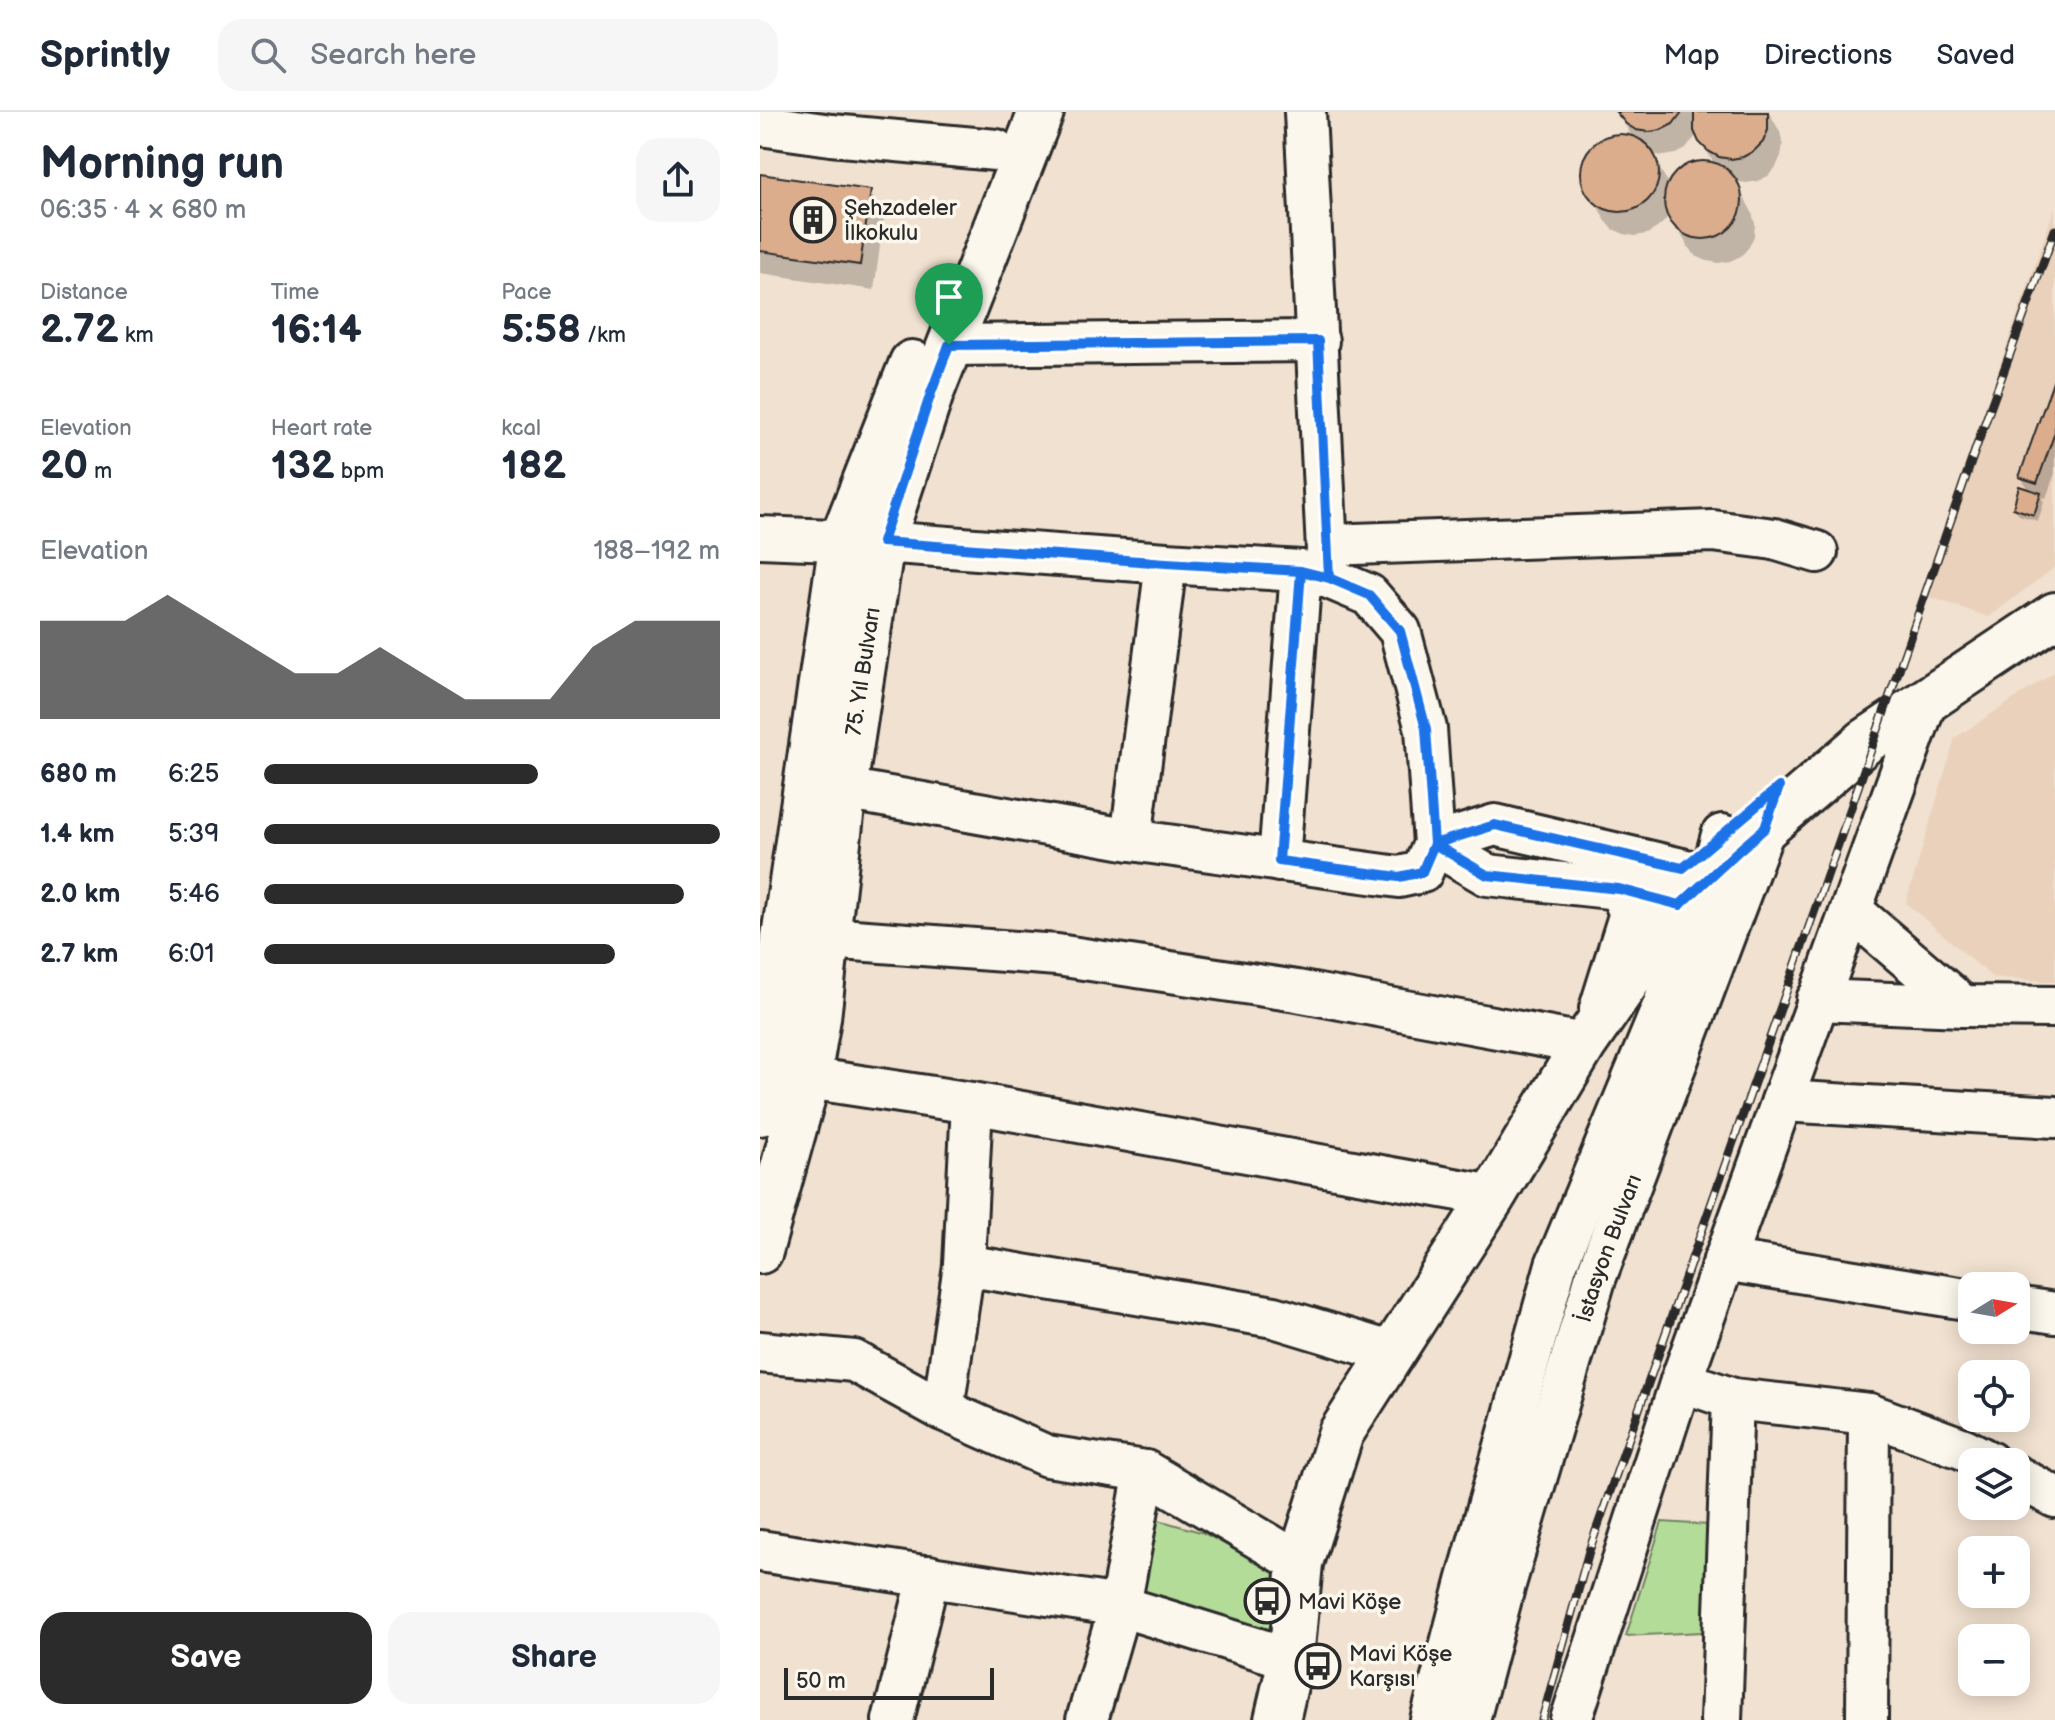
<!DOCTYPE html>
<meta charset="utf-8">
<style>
body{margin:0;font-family:"Balsamiq Sans",sans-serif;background:#f6f6f7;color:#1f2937;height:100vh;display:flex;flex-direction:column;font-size:30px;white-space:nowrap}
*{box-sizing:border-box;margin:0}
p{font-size:26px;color:#747a83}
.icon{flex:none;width:44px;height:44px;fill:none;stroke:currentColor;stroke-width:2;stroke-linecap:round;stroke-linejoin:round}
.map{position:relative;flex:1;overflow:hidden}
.details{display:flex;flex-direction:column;background:#fff;width:760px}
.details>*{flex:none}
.needle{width:52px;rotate:79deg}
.fabs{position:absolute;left:1198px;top:1160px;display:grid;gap:16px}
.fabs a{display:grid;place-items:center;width:72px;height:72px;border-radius:16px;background:#fff;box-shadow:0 4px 20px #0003;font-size:40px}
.scale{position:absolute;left:24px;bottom:20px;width:210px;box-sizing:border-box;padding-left:8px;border:4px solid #2b2b2b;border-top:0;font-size:22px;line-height:28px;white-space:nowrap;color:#2b2b2b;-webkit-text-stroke:6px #fbf7ec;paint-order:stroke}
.pin{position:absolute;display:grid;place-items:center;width:68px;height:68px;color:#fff;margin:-82px -34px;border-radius:50% 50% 50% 0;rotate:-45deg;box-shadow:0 0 8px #0007}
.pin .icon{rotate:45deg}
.round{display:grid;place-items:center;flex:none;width:84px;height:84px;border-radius:24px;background:#f6f6f7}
.summary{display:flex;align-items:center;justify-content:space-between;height:136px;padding:0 40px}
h1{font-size:44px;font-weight:800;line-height:60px}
.metrics{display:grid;grid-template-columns:repeat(3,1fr);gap:12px;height:136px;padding:8px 40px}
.metrics div{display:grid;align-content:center}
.metrics b{font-size:40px;font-weight:800}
.metrics small{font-size:22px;font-weight:400}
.metrics p{font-size:22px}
.chart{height:224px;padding:16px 40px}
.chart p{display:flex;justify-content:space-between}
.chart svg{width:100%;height:144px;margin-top:8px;fill:#2b2b2b;opacity:.7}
.button{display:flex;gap:16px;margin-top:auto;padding:16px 40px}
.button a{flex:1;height:92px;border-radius:24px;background:#2b2b2b;color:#fff;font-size:32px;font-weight:800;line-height:92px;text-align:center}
.button a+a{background:#f6f6f7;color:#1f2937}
ul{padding:0 40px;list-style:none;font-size:26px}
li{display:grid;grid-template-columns:128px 96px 1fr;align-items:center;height:60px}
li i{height:20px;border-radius:10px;background:#2b2b2b}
header{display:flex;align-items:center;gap:48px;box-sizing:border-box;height:112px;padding:0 40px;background:#fff;border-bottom:2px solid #e0e1e3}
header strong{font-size:38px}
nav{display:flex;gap:44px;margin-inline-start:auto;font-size:28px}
.search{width:560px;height:72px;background:#f6f6f7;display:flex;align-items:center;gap:20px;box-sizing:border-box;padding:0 28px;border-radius:24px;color:#747a83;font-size:30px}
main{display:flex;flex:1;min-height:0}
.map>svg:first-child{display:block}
.built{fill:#ead1bc}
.green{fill:#b3dc99;stroke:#6f8462;stroke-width:2}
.shadow{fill:#0003;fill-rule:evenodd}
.building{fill:#dbad8d;stroke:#2b2b2b;stroke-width:2}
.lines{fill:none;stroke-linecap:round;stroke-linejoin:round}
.minor-casing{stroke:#2b2b2b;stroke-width:46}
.major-casing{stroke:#2b2b2b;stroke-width:50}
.minor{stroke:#fbf7ec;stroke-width:40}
.major{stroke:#fbf7ec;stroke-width:44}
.rail-casing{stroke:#2b2b2b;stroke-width:9}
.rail{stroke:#fbf7ec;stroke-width:6;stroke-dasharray:18;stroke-linecap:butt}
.route-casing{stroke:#fff;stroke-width:16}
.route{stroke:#1a73e8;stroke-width:10}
.labels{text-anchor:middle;stroke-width:7;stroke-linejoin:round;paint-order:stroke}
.poi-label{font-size:22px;fill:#2b2b2b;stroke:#fbf7ec;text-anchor:start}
.street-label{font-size:22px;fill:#2b2b2b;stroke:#fbf7ec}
</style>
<header>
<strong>Sprintly</strong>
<div class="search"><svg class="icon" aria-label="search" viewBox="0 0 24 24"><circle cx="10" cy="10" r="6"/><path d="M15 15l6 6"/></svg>Search here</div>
<nav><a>Map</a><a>Directions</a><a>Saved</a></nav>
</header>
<main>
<section class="details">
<div class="summary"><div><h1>Morning run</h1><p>06:35 · 4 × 680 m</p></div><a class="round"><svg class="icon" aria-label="share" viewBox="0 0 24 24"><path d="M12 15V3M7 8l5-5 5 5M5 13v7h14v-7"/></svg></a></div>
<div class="metrics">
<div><p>Distance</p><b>2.72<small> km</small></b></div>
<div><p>Time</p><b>16:14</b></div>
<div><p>Pace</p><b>5:58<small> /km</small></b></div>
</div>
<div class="metrics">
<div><p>Elevation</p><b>20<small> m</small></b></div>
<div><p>Heart rate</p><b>132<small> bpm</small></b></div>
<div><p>kcal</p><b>182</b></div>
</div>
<div class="chart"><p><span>Elevation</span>188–192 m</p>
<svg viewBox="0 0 160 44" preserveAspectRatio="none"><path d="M0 44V14L10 14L20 14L30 6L40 14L50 22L60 30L70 30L80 22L90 30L100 38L110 38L120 38L130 22L140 14L150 14L160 14V44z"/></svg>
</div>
<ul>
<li><b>680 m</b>6:25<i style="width:60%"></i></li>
<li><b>1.4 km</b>5:39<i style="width:100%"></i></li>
<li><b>2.0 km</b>5:46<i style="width:92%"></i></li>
<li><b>2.7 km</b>6:01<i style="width:77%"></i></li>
</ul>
<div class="button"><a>Save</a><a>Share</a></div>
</section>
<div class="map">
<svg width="1295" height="1608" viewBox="0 0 1295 1608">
<rect width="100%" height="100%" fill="#f1e1d0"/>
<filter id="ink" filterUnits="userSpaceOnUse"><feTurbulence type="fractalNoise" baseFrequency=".0125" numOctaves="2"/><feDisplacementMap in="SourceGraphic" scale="16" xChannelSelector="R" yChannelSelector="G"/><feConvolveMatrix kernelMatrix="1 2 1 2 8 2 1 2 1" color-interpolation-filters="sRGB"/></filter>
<g filter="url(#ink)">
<g class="built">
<polygon points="1295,95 1295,455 1229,505 1161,482"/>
<polygon points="1295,560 1295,870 1232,865 1146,791 1195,626"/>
</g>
<g class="green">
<polygon points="388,1405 444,1421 519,1461 511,1519 494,1532 364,1492"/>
<polygon points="902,1410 965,1414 961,1519 866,1524"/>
</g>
<g class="shadow">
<path d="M858 0H1009L1020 20 1023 32 1021 44 1016 55 1008 64 998 69 986 71 975 69 992 100 995 112 994 124 989 135 981 144 970 149 959 151 947 149 936 144 928 135 909 100 906 108 897 116 887 122 875 124 864 122 853 117 845 108 825 71 823 59 825 48 832 37 841 29 853 25 865 24 873 27ZM937 22 955 53 936 51 925 56 915 64 910 74 891 42 904 44 916 42 926 37Z"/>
<polygon points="0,64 110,80 124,105 114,178 0,161"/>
<polygon points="1295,270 1295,361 1286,386 1281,385 1284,390 1278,409 1259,403 1255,396 1269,379 1261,365"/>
</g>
<g class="building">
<polygon points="856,0 922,0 913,12 901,18 889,20 876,18 866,12"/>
<polygon points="934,0 1008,0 1008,18 1003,30 994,39 983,45 971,47 959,45 948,39 939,30 934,19"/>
<circle cx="860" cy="61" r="39"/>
<circle cx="943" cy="88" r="39"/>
<polygon points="0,62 111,78 100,153 0,139"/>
<polygon points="1294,267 1295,320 1277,371 1259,365"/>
<polygon points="1259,374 1281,381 1274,403 1253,396"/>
</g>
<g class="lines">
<g class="minor-casing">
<g id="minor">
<polyline points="545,0 568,458"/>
<polyline points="0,13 71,23 236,38"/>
<polyline points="189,233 558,229"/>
<polyline points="0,425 122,430 406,451 541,459 569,466 609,483 640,519 666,617 674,732 662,760 639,765 371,728 84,677"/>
<polyline points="567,433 953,419 1014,427 1057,440"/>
<polyline points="371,728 406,451"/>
<polyline points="674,732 735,713 951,764"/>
<polyline points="674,732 727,763 859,777 920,793"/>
<polyline points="519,749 541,459"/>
<polyline points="1091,798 1203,894"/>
<polyline points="67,826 297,843 537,879 824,932"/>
<polyline points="1057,888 1203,894 1295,895"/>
<polyline points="840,897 870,801 859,777"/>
<polyline points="48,966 212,991 733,1084"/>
<polyline points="1022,989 1295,1005"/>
<polyline points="964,1148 1212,1188"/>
<polyline points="204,1153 514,1205 633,1241"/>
<polyline points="1256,1195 1295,1201"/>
<polyline points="0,1240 94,1249 183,1298 287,1344 385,1359 540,1451"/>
<polyline points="921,1269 973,1287 1109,1302 1204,1337 1229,1350"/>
<polyline points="183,1298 204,1153 212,991"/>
<polyline points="1256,1364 1295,1385"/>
<polyline points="0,1439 360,1494 531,1547"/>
<polyline points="133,1608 169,1464"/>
<polyline points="327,1608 360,1494 385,1359"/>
<polyline points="671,1608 707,1470 796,1153 904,892 951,764 962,723"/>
<path id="s1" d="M709 1608 743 1479 835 1167 1009 705"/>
<polyline points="811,1608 921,1269 1166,590"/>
<polyline points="961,1608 973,1287"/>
<polyline points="1107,1608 1109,1302"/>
</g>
</g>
<g class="major-casing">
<g id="major">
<polyline points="0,1001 12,959 24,825 82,428 152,251"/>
<path id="s2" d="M0 1139 48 966 58 906 84 677 122 430 171 281 281 0"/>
<polyline points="517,1608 531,1547 540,1451 581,1321 733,1084 824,932 920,793 977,740 1106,629 1295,503"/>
</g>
</g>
<use href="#minor" class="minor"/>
<use href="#major" class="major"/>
<g class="rail-casing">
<polyline id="rail" points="782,1608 829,1439 1081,724 1218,330 1295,118"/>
</g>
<use href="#rail" class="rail"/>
</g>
</g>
<g class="lines" filter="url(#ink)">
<g class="route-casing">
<polyline id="route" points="189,233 171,281 122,430 406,451 541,459 569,466 609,483 640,519 666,617 674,732 735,713 923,756 1019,675 1005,716 977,740 920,793 859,777 727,763 674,732 662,760 639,765 519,749 541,459 569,466 558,229 189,233"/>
</g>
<use href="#route" class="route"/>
</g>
<defs>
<g id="building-ring" transform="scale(2.3)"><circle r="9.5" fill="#fbf7ec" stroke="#2b2b2b" stroke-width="1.5"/><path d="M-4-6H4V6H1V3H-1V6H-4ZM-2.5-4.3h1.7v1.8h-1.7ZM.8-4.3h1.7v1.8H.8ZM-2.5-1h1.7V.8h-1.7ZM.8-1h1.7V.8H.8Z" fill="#2b2b2b"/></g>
<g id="bus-ring" transform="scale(2.3)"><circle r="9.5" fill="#fbf7ec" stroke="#2b2b2b" stroke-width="1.5"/><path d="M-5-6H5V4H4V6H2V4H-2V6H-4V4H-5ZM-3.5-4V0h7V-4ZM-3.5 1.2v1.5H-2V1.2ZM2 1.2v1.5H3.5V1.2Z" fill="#2b2b2b"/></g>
</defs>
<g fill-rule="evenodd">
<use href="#building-ring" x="53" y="108"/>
<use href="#bus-ring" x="507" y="1489"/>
<use href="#bus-ring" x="558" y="1554"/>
</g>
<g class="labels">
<g class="poi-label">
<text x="84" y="103">Şehzadeler<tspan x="84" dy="25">İlkokulu</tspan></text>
<text x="538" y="1497">Mavi Köşe</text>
<text x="589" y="1549">Mavi Köşe<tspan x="589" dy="25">Karşısı</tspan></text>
</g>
<g class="street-label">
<text dy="8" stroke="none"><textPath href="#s2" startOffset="590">75. Yıl Bulvarı</textPath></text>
<text dy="8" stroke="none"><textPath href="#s1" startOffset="492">İstasyon Bulvarı</textPath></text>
</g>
</g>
</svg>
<div class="fabs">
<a><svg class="needle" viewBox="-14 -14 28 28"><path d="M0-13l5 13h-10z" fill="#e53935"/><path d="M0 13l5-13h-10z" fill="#747a83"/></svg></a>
<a><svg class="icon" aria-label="locate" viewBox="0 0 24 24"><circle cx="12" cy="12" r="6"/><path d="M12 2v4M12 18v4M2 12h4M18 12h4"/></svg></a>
<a><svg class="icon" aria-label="layers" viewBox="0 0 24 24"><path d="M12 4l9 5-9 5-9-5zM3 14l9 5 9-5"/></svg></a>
<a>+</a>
<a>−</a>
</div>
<div class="scale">50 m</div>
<div class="pin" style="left:189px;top:233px;background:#1e9e55"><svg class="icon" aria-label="arrive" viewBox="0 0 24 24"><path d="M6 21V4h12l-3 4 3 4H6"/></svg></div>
</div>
</main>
